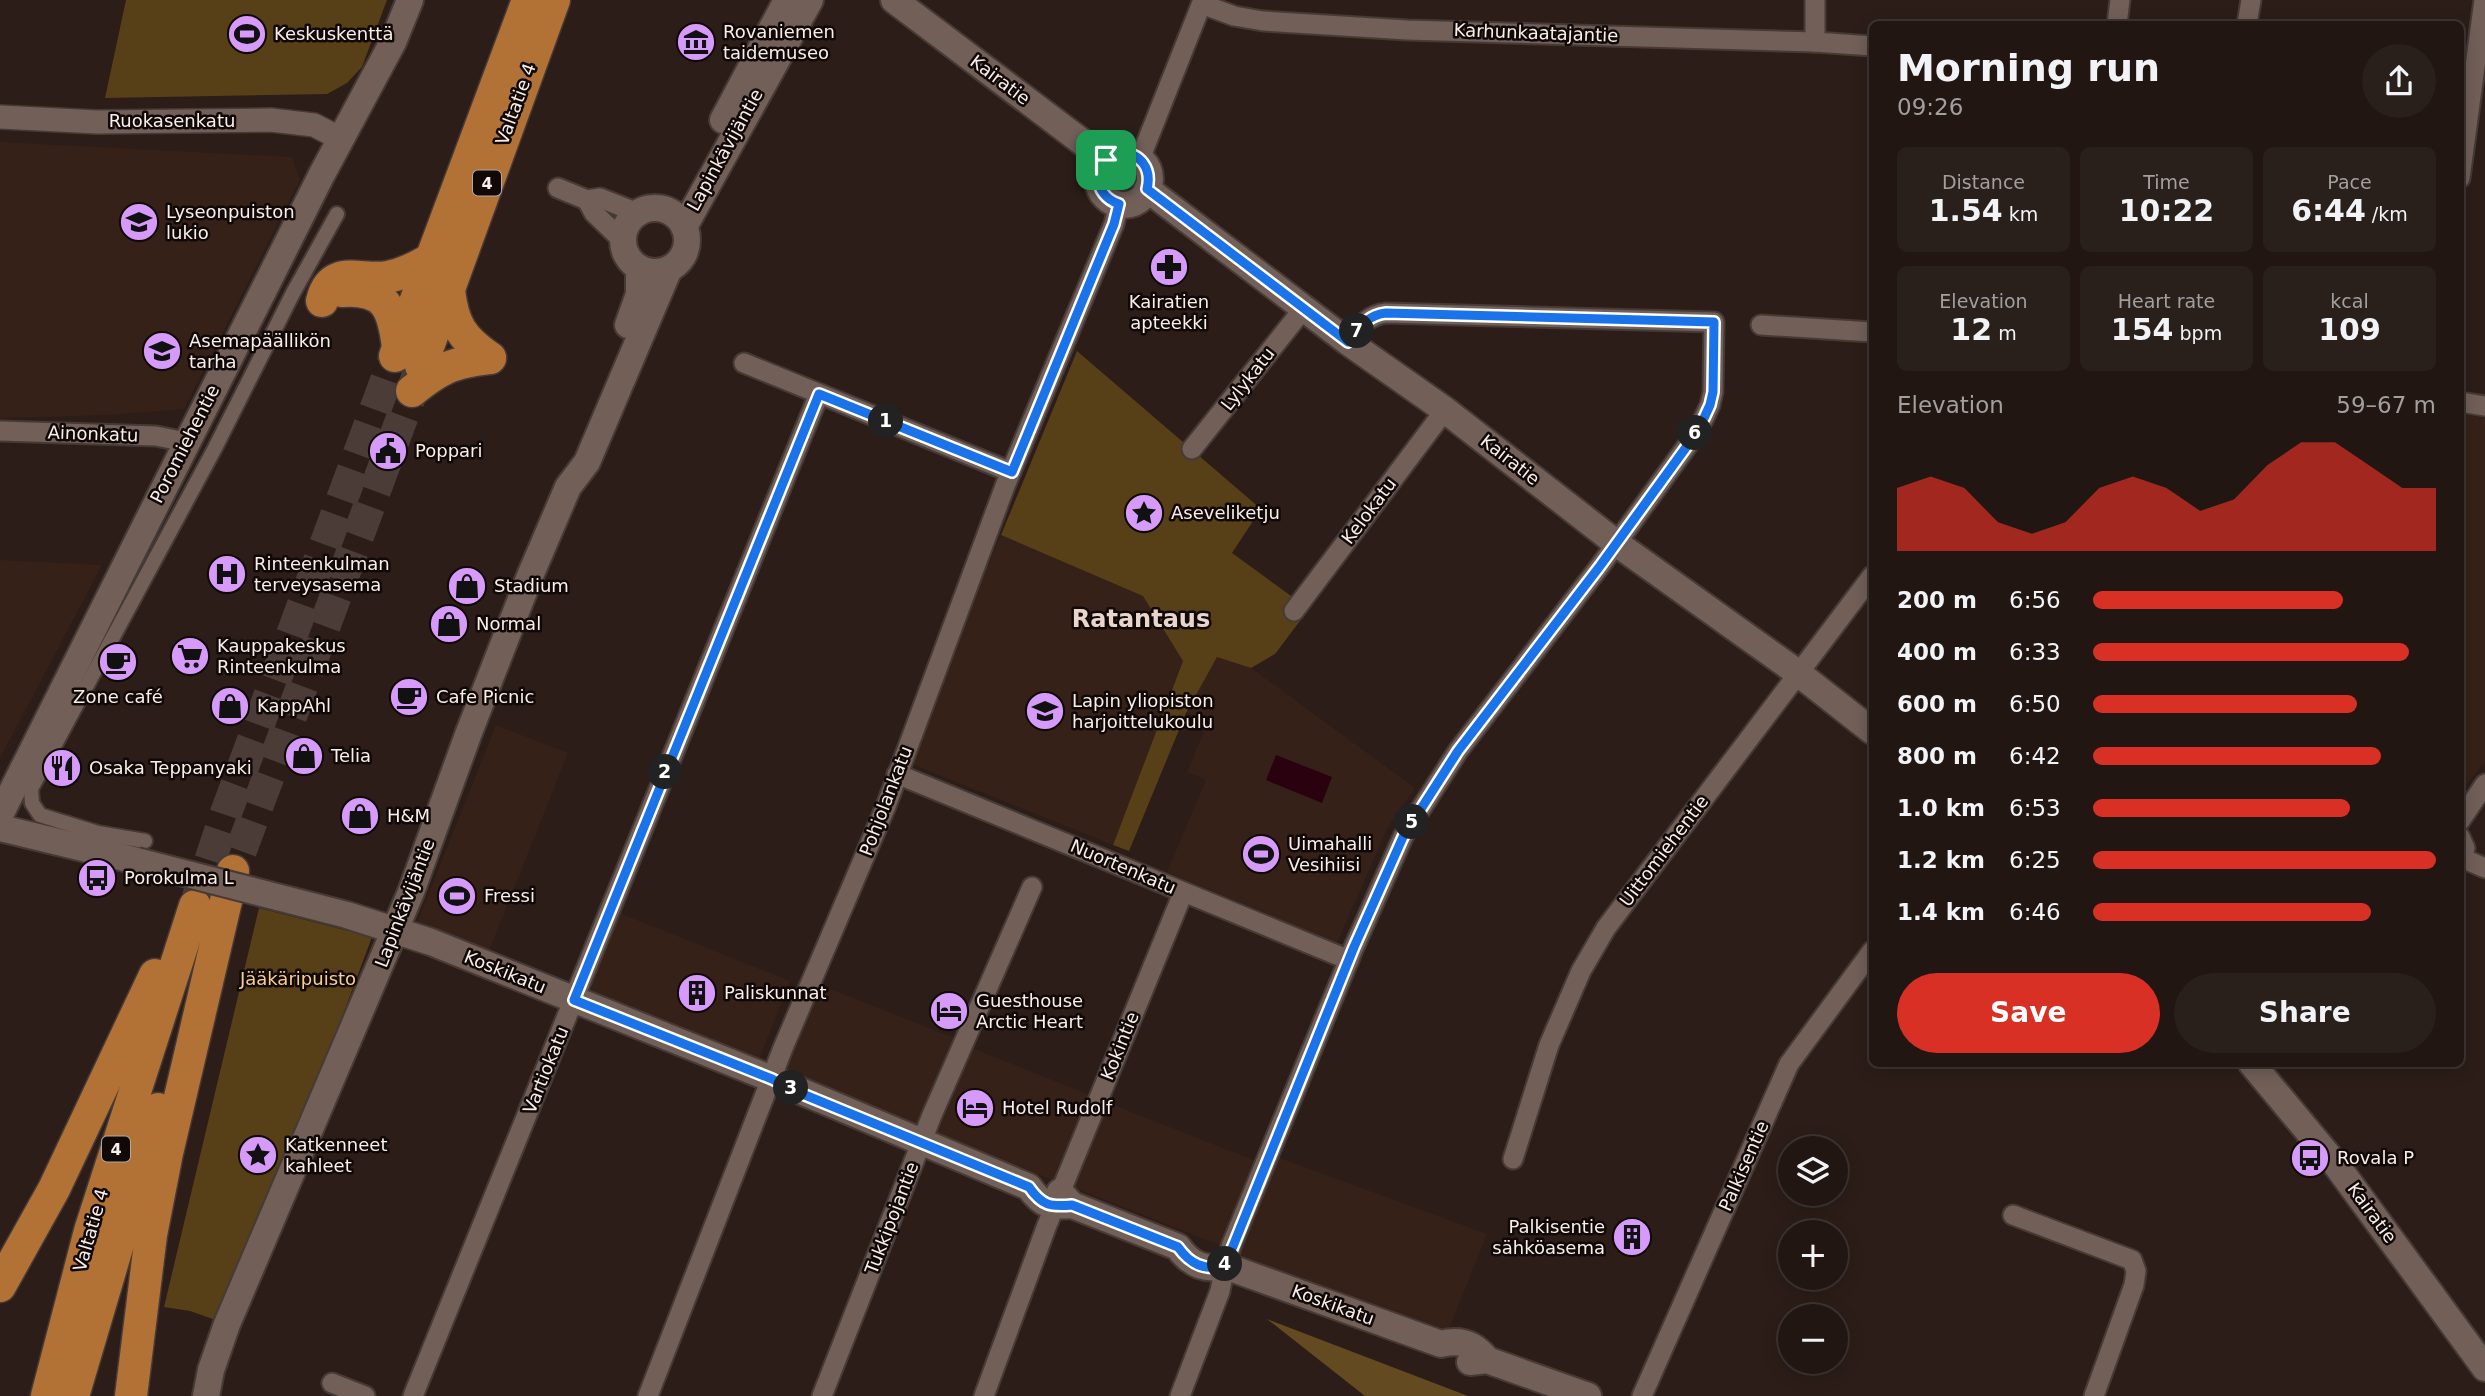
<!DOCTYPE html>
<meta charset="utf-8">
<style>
body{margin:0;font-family:"DejaVu Sans",sans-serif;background:#291f1b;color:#f1f3f6;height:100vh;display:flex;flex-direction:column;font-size:26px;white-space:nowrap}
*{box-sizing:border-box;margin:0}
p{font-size:23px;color:#a29f9f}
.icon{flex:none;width:38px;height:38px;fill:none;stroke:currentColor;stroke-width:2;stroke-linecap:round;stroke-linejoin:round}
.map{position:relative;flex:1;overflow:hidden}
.panel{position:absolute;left:1869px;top:21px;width:595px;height:1046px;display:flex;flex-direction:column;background:#211612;border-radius:10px;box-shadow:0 4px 18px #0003,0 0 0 2px #3e3532}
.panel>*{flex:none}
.buttons{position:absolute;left:1778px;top:1136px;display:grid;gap:14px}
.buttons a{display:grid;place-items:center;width:70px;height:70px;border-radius:50%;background:#211612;box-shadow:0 4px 18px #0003,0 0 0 2px #3e3532;font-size:35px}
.pin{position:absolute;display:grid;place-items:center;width:60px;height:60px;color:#fff;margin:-30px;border-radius:14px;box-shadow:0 4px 10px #0006}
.km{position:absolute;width:35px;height:35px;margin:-18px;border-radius:50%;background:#222;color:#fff;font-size:19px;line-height:35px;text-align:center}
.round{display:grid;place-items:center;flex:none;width:74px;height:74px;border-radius:37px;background:#291f1b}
.summary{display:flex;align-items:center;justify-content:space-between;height:119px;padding:0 28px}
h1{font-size:38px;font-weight:600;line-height:52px}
.figures{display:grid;grid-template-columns:repeat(3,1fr);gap:10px;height:119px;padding:7px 28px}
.figures div{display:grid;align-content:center;border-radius:10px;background:#291f1b;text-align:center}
.figures b{font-size:30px;font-weight:600}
.figures small{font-size:19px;font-weight:400}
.figures p{font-size:19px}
.chart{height:196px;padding:14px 28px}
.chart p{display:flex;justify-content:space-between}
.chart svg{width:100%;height:126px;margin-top:7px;fill:#d93025;opacity:.7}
.cta{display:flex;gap:14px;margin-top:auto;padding:14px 28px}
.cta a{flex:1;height:80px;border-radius:42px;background:#d93025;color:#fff;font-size:28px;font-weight:600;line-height:80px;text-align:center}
.cta a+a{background:#291f1b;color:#f1f3f6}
ul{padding:0 28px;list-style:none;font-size:23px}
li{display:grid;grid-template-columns:112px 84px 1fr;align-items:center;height:52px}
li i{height:18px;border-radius:9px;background:#d93025}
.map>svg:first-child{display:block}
.built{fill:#362118}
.green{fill:#573f17}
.forest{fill:#634a20}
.water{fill:#2a020f}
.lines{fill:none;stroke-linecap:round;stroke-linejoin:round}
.trunk-tunnel{stroke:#4b3c38;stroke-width:32;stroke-dasharray:32 16;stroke-linecap:butt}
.pedestrian-casing{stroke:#463a37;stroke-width:18}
.minor-casing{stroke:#463a37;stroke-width:23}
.tertiary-casing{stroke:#463a37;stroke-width:26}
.secondary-casing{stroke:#463a37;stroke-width:30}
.trunk-casing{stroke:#463a37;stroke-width:35}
.pedestrian{stroke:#715f58;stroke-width:14}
.minor{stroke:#715f58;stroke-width:19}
.tertiary{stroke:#715f58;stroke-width:23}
.secondary{stroke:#715f58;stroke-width:26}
.trunk{stroke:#b27236;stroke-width:32}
.secondary-bridge-casing{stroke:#463a37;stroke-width:30;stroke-linecap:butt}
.secondary-bridge{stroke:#715f58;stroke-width:26}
.route-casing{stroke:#fff;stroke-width:14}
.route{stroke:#1a73e8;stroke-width:9}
.labels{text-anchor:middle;stroke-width:5;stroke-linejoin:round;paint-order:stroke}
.shield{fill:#100907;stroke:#b3a9a6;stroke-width:2}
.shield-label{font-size:16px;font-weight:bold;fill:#f9eeea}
.poi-label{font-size:18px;fill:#f9eeea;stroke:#100907;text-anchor:start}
.street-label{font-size:18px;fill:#f9eeea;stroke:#100907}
.park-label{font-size:18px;fill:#f9ce8a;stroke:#100907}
.district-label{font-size:24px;font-weight:bold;fill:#ead5cd;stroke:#100907}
</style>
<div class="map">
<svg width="2485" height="1396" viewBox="0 0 2485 1396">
<rect width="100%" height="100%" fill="#2c1d18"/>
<g class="built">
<polygon points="0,142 292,157 300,180 184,409 109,415 0,418"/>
<polygon points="2461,414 2485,418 2485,762 2461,791"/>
<polygon points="1001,535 1144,596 1183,661 1113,845 904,761"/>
<polygon points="0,560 102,565 0,758"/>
<polygon points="1217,656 1251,668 1415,788 1388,827 1337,943 1167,872 1206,780 1187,772 1208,722 1186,712"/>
<polygon points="496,725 568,753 489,951 417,923"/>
<polygon points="612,910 790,981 758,1062 580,991"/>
<polygon points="812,982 955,1038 919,1127 777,1071"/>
<polygon points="972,1048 1090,1095 1055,1181 937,1134"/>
<polygon points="1106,1102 1256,1161 1222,1246 1072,1187"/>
<polygon points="1277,1157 1487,1234 1447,1334 1236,1258"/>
</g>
<g class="green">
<polygon points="126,0 387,0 362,67 347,83 327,94 105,98"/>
<polygon points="1077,351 1261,509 1232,553 1309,609 1275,654 1251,668 1217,657 1186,713 1129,851 1113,845 1183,661 1143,596 1001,535"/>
<polygon points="259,908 372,937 227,1324 190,1311 164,1307"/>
</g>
<polygon class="forest" points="1267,1319 1468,1396 1365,1396"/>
<polygon class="water" points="1276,755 1332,777 1322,803 1266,780"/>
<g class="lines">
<g class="trunk-tunnel">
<polyline points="224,896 421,367"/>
<polyline points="195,906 226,813 395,356"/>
</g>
<g class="pedestrian-casing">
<polyline id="pedestrian" points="145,841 98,833 40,815 32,803 31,789 215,448 293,293 337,214"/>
</g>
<g class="minor-casing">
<g id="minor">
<polyline points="1202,4 1234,16 1263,21 1407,30 1815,42 1872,46"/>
<polyline points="2117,24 2120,0"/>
<polyline points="2247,24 2251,0"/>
<polyline points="1815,42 1815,0"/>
<polyline points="1140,159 1203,0"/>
<polyline points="2460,178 2484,0"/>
<polyline points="558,188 587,200 600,198 638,213"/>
<polyline points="587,200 594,213 623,241"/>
<polyline points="1761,325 1872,332"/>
<polyline points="744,363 1011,472"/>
<polyline points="2460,402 2485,406"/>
<polyline points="0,431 156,436 186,442"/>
<polyline points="1192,449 1304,308"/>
<polyline points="1294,611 1445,410"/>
<polyline points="897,774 1349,960"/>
<polyline points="2460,821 2485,784"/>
<polyline points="2460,837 2465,848 2460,860"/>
<polyline points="2462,858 2485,868"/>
<polyline points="1513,1159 1549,1045 1581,971 1606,928 1872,576"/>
<polyline points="2013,1215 2132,1260 2136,1271 2134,1285 2094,1396"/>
<polyline points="332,1383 365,1396"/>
<polyline points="413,1396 819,394"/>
<polyline points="648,1396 783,1048 886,806 1005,486 1114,224 1119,204"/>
<polyline points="822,1396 932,1115 1032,887"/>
<polyline points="984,1396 1047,1225 1183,893"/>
<path d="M1180 1396 1220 1291 1225 1266 1232 1244 1354 947 1403 837 1458 751 1600 566 1687 446 1704 418 1710 405 1713 392 1714 322 1386 313C1367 315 1359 328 1348 342"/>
<polyline points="1642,1396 1789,1064 1872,951"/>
</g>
</g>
<g class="tertiary-casing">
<polyline id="tertiary" points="0,117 97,122 271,120 314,125 341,139"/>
</g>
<g class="secondary-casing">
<g id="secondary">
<polyline points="894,0 1106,160"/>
<polyline points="723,120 787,0"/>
<circle cx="1124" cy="179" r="26"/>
<polyline points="1147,189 1348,342 1445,410 1616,543 1798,673 1872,731"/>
<circle cx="655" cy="240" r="32"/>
<polyline points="684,227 810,0"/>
<polyline points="628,325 639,294 639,268"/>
<polyline points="0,815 322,174 393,42 410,0"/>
<polyline points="0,828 137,861"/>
<path d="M277 897 347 915 431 942 772 1079 1029 1187C1042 1206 1051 1207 1072 1205"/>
<polyline points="2252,1064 2337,1166 2485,1368"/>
<path d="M1060 1192 1072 1205 1178 1247C1190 1264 1204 1271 1225 1266L1441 1344C1460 1339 1475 1344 1487 1360"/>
<polyline points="1470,1362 1487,1360 1588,1396"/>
<polyline points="206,1396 211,1370 227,1324 411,892 468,735 530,576 568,487 587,462 669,269"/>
</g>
</g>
<g class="trunk-casing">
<g id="trunk">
<path d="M449 290C453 324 461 338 490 358"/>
<path d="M342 291C386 288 393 308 398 347"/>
<path d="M322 301C331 263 361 282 388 277 403 274 417 267 429 260"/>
<polyline points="395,356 528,0"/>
<polyline points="421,366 554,0"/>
<path d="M412 391C442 367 452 363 490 358"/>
<polyline points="0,1286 54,1189 155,975"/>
<polyline points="47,1396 90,1231 195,906"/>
<polyline points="73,1396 158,1109"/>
<polyline points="131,1396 151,1235 167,1153 233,871"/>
</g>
</g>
<use href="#pedestrian" class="pedestrian"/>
<use href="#minor" class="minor"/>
<use href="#tertiary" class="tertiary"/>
<use href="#secondary" class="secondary"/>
<use href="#trunk" class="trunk"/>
<g class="secondary-bridge-casing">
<polyline id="secondary-bridge" points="137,861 277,897"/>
</g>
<use href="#secondary-bridge" class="secondary-bridge"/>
</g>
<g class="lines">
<g class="route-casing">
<path id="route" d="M1119 153C1141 152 1152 169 1147 189L1348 342C1359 328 1367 315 1386 313L1714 322 1713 392 1710 405 1704 418 1687 446 1600 566 1458 751 1403 837 1354 947 1225 1266C1204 1271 1190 1264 1178 1247L1072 1205C1051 1207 1042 1206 1029 1187L800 1093 772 1079 574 1000 819 394 1012 472 1114 224 1119 204C1092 195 1092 163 1119 153Z"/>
</g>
<use href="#route" class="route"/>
</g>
<defs>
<g id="stadium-disc" transform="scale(2.0125)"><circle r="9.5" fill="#d69bfa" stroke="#100907"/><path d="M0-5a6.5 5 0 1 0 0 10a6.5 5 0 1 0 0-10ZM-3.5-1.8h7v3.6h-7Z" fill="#111"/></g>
<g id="museum-disc" transform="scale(2.0125)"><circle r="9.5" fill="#d69bfa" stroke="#100907"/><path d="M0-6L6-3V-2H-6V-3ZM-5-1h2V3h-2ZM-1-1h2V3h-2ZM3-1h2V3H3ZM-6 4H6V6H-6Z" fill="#111"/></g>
<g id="school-disc" transform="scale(2.0125)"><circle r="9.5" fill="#d69bfa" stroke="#100907"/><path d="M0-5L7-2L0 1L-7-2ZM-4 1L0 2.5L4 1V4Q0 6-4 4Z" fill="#111"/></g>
<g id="pharmacy-disc" transform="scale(2.0125)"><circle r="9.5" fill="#d69bfa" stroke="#100907"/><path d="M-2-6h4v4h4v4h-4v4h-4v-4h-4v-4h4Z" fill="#111"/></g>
<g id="civic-disc" transform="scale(2.0125)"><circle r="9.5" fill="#d69bfa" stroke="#100907"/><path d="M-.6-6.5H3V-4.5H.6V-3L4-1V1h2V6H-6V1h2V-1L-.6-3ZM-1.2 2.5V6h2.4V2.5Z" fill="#111"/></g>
<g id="sight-disc" transform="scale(2.0125)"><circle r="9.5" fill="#d69bfa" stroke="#100907"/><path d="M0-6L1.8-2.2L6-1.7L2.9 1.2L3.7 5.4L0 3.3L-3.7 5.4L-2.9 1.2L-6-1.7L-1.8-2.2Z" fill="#111"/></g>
<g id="hospital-disc" transform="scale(2.0125)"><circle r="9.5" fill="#d69bfa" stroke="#100907"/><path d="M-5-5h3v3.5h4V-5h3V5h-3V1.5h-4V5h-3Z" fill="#111"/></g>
<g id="shop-disc" transform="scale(2.0125)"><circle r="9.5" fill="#d69bfa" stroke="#100907"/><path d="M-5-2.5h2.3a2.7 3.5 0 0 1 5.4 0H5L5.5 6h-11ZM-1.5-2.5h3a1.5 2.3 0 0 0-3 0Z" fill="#111"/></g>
<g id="supermarket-disc" transform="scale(2.0125)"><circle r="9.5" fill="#d69bfa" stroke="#100907"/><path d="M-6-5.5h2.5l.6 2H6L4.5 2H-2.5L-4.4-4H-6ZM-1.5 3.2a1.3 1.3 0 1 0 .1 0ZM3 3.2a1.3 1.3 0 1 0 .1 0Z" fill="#111"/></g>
<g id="cafe-disc" transform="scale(2.0125)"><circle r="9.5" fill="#d69bfa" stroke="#100907"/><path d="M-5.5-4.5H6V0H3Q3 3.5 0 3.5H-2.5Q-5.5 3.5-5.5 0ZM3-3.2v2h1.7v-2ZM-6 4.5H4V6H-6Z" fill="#111"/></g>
<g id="restaurant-disc" transform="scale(2.0125)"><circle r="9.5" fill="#d69bfa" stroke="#100907"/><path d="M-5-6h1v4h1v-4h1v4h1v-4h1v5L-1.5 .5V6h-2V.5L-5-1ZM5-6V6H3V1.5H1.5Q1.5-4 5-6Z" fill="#111"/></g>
<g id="bus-disc" transform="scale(2.0125)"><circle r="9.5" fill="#d69bfa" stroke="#100907"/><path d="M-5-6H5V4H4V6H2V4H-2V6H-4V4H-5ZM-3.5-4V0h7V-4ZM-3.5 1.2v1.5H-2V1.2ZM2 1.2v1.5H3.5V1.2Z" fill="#111"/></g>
<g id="building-disc" transform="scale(2.0125)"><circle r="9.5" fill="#d69bfa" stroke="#100907"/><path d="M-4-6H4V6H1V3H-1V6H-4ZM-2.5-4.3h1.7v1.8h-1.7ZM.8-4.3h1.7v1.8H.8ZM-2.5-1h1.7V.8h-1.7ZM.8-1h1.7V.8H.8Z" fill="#111"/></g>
<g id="hotel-disc" transform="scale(2.0125)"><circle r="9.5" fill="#d69bfa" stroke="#100907"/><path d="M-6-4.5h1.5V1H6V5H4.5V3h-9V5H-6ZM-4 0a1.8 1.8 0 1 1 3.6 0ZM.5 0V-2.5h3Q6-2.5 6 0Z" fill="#111"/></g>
</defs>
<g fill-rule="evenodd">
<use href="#stadium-disc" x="247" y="34"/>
<use href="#museum-disc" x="696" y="42"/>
<use href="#school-disc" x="139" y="222"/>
<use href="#pharmacy-disc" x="1169" y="267"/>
<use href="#school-disc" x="162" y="351"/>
<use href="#civic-disc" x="388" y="451"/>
<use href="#sight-disc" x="1144" y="513"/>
<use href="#hospital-disc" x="227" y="574"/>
<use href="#shop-disc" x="467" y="586"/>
<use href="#shop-disc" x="449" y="624"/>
<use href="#supermarket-disc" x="190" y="656"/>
<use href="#cafe-disc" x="118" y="662"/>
<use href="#cafe-disc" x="409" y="697"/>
<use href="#shop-disc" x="230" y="706"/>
<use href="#school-disc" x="1045" y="711"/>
<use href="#shop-disc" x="304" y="756"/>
<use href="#restaurant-disc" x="62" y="768"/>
<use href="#shop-disc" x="360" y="816"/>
<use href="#stadium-disc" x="1261" y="854"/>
<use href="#bus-disc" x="97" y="878"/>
<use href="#stadium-disc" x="457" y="896"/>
<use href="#building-disc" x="697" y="993"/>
<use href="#hotel-disc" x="949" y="1011"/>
<use href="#hotel-disc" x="975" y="1108"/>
<use href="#sight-disc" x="258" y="1155"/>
<use href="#bus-disc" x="2310" y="1158"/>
<use href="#building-disc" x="1632" y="1237"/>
</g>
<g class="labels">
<g class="shield">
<rect x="473" y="170.5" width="28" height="25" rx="5"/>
<rect x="102" y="1136.5" width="28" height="25" rx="5"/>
</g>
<g class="shield-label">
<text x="487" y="189">4</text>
<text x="116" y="1155">4</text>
</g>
<g class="poi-label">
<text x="723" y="38">Rovaniemen<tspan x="723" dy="21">taidemuseo</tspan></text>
<text x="274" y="40">Keskuskenttä</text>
<text x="166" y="218">Lyseonpuiston<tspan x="166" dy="21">lukio</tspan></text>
<text x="1169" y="308" text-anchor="middle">Kairatien<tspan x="1169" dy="21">apteekki</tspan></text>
<text x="189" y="347">Asemapäällikön<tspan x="189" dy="21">tarha</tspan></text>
<text x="415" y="457">Poppari</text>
<text x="1171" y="519">Aseveliketju</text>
<text x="254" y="570">Rinteenkulman<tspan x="254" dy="21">terveysasema</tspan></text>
<text x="494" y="592">Stadium</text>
<text x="476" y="630">Normal</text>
<text x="217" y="652">Kauppakeskus<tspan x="217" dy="21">Rinteenkulma</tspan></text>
<text x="118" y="703" text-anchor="middle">Zone café</text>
<text x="436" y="703">Cafe Picnic</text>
<text x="1072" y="707">Lapin yliopiston<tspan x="1072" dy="21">harjoittelukoulu</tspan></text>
<text x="257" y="712">KappAhl</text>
<text x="331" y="762">Telia</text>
<text x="89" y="774">Osaka Teppanyaki</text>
<text x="387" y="822">H&amp;M</text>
<text x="1288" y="850">Uimahalli<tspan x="1288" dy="21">Vesihiisi</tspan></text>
<text x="124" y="884">Porokulma L</text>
<text x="484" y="902">Fressi</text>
<text x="724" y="999">Paliskunnat</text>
<text x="976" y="1007">Guesthouse<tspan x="976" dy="21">Arctic Heart</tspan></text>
<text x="1002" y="1114">Hotel Rudolf</text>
<text x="285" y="1151">Katkenneet<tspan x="285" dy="21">kahleet</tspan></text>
<text x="2337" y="1164">Rovala P</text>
<text x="1605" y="1233" text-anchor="end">Palkisentie<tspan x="1605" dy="21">sähköasema</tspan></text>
</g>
<g class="street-label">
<text transform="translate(1536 33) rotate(2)" y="6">Karhunkaatajantie</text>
<text transform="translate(1000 80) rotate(37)" y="6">Kairatie</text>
<text transform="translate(516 104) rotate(-70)" y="6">Valtatie 4</text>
<text x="172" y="127">Ruokasenkatu</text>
<text transform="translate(725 150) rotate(-61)" y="6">Lapinkävijäntie</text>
<text transform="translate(1248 379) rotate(-52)" y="6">Lylykatu</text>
<text transform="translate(93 434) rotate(2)" y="6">Ainonkatu</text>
<text transform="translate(185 444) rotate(-63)" y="6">Poromiehentie</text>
<text transform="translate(1510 460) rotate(38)" y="6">Kairatie</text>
<text transform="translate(1369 511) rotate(-53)" y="6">Kelokatu</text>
<text transform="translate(886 801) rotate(-69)" y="6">Pohjolankatu</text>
<text transform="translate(1664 851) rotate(-53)" y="6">Uittomiehentie</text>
<text transform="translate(1123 867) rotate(23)" y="6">Nuortenkatu</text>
<text transform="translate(405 903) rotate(-69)" y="6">Lapinkävijäntie</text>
<text transform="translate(505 972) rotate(22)" y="6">Koskikatu</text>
<text transform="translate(1120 1046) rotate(-68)" y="6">Kokintie</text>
<text transform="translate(546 1070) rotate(-68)" y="6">Vartiokatu</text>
<text transform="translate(1744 1166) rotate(-66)" y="6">Palkisentie</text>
<text transform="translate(2372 1213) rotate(54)" y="6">Kairatie</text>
<text transform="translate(892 1218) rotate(-69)" y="6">Tukkipojantie</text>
<text transform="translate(91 1230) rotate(-74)" y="6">Valtatie 4</text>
<text transform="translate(1333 1305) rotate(20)" y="6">Koskikatu</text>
</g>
<g class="park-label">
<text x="298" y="985">Jääkäripuisto</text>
</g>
<g class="district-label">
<text x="1141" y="627">Ratantaus</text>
</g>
</g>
</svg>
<div class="buttons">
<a><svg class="icon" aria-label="layers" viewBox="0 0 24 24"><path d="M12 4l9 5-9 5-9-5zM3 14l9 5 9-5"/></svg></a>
<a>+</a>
<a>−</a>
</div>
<div class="pin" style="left:1106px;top:160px;background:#1e9e55"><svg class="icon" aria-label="arrive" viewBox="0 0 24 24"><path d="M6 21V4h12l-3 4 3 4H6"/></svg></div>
<b class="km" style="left:886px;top:421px">1</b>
<b class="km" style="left:665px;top:772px">2</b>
<b class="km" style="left:791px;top:1088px">3</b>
<b class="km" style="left:1225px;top:1264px">4</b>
<b class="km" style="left:1412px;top:822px">5</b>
<b class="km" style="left:1695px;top:433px">6</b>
<b class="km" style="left:1357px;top:331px">7</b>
<section class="panel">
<div class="summary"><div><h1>Morning run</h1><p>09:26</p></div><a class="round"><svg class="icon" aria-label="share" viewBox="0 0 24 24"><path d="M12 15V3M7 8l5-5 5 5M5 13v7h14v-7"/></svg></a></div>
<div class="figures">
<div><p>Distance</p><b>1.54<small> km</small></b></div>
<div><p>Time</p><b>10:22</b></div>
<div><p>Pace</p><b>6:44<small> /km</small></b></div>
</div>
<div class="figures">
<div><p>Elevation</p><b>12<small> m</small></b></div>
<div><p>Heart rate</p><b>154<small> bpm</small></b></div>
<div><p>kcal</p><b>109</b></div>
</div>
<div class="chart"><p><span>Elevation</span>59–67 m</p>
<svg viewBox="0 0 160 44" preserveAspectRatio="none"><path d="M0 44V22L10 18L20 22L30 34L40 38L50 34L60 22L70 18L80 22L90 30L100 26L110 14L120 6L130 6L140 14L150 22L160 22V44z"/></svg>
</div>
<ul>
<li><b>200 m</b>6:56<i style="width:73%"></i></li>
<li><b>400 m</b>6:33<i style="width:92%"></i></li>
<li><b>600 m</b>6:50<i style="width:77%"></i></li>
<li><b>800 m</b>6:42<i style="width:84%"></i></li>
<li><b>1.0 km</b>6:53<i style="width:75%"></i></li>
<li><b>1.2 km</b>6:25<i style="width:100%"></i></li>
<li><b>1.4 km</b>6:46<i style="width:81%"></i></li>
</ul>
<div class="cta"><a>Save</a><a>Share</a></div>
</section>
</div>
